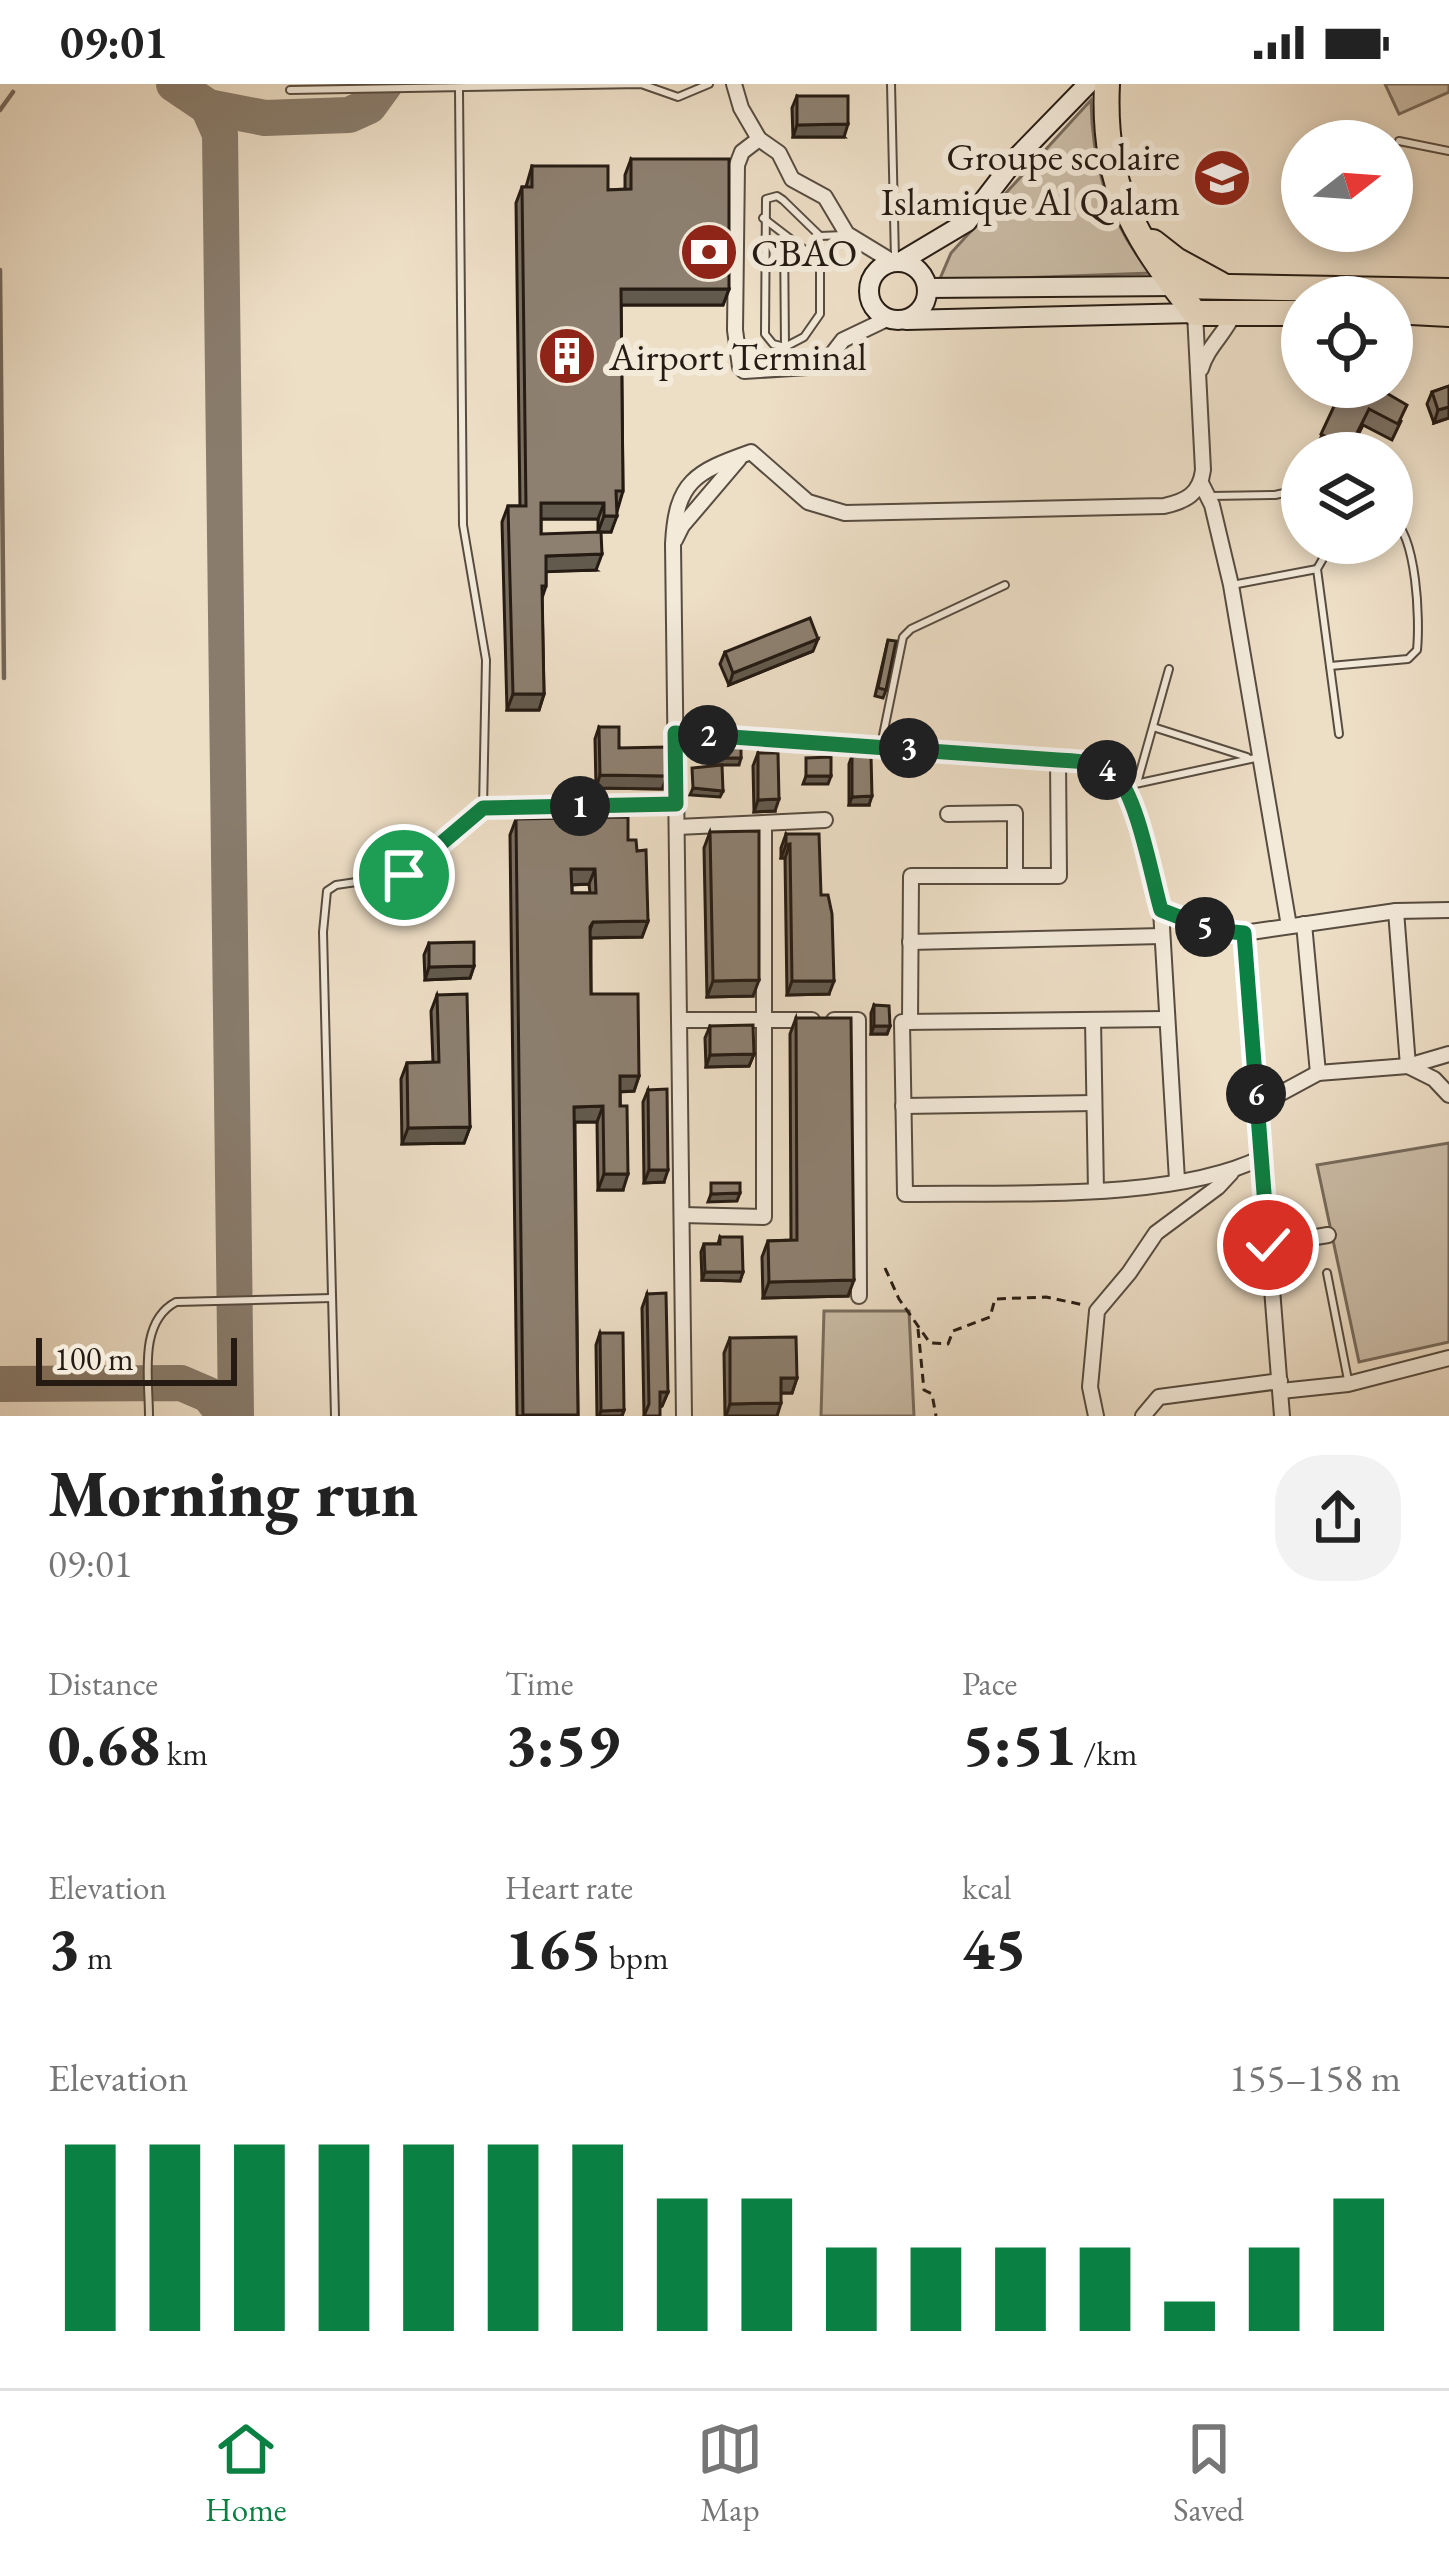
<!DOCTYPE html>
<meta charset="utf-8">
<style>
body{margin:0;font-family:"EB Garamond",serif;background:#f2f2f2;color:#222;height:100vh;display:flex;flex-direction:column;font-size:45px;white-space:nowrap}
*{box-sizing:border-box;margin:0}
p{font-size:39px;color:#767676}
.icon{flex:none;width:66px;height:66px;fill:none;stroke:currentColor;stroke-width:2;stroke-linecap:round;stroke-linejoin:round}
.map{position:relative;height:1332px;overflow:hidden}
.sheet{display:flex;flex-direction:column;background:#fff;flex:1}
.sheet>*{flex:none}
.needle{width:78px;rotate:73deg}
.fabs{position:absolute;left:1281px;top:36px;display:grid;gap:24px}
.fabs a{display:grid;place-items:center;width:132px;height:132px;border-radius:50%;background:#fff;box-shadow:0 6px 18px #0003;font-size:60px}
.scale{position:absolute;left:36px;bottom:30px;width:201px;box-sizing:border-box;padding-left:12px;border:6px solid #251b13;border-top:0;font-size:33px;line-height:42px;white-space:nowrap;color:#251b13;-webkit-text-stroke:9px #f3eada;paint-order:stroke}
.pin{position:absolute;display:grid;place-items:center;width:102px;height:102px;color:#fff;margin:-51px;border:6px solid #fff;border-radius:50%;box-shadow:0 3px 12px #0007}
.km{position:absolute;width:60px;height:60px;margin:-30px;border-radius:50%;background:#222;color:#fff;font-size:33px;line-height:60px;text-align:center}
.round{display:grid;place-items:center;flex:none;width:126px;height:126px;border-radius:48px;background:#f2f2f2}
.head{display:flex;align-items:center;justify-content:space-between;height:204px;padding:0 48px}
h1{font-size:66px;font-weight:800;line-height:90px}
.stats{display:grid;grid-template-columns:repeat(3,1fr);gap:18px;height:204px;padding:12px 48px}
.stats div{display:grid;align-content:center}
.stats b{font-size:60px;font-weight:800}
.stats small{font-size:33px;font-weight:400}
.stats p{font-size:33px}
.chart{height:336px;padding:24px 48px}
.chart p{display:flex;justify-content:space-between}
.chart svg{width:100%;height:216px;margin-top:12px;stroke:#0b8043;stroke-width:6}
.status{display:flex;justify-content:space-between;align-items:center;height:84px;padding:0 60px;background:#fff;direction:ltr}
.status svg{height:33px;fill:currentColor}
.tab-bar{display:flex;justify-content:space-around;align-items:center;height:168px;border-top:3px solid #e0e0e0;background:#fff;font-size:33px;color:#767676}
.tab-bar a{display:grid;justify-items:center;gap:6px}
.tab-bar .selected{color:#0b8043}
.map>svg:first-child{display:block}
.green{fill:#cbbda8;stroke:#786c5e;stroke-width:3}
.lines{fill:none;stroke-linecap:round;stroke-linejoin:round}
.stream{stroke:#74685a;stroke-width:4.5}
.taxiway{stroke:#897c6c;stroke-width:36}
.lane-casing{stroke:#574c40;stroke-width:10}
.street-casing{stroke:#574c40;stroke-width:18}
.secondary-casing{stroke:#251b13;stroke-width:22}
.highway-casing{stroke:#251b13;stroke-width:28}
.path{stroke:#251b13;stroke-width:3;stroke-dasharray:9 6;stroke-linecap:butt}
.lane{stroke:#f3eada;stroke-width:6}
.street{stroke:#f3eada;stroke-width:14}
.secondary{stroke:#f3eada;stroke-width:18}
.highway{stroke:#eddec6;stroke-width:24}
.wall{fill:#796e60;stroke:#251b13;stroke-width:3;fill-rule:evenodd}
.shaded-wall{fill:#635a4e;stroke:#251b13;stroke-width:3}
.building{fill:#8d8070;stroke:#251b13;stroke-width:3;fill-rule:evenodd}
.route-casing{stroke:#fff;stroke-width:24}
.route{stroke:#0b8043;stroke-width:15}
.labels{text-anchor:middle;stroke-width:12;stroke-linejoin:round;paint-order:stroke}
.poi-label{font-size:39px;fill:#251b13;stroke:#f3eada;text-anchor:start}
</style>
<div class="status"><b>09:01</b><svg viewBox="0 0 49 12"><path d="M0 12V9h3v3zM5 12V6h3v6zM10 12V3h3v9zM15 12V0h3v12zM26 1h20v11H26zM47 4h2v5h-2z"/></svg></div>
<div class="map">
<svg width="1449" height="1332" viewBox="0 0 1449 1332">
<rect width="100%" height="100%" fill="#eddec6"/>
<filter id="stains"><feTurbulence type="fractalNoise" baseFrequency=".00167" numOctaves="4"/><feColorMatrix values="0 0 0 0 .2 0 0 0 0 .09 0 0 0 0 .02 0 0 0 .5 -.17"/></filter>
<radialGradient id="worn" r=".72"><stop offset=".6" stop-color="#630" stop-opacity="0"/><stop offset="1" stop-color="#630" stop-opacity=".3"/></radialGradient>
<g class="green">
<polygon points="1385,0 1449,0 1449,8 1399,30"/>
<path d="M1091 16C1092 80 1108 139 1151 189L939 197 951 169Z"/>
<polygon points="1449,1059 1449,1258 1359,1278 1317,1081"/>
<polygon points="824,1227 909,1227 914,1332 821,1332"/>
</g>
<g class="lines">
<g class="stream">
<polyline points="0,26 13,8"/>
<polyline points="0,186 4,594"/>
</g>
<g class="taxiway">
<polyline points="174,0 208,23 265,34 349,31 369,22 385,0"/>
<polyline points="208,23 220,50 236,1332"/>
<polyline points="0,1300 181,1299 209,1311 225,1332"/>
</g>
<g class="lane-casing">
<g id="lane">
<polyline points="891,0 895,175"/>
<polyline points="290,6 641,0 678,13 709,0"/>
<polyline points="459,6 463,441 486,576 483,724"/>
<polyline points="1399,57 1449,67"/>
<polyline points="763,134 814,173 820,185 820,230 804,253 785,263 784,150"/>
<polyline points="786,282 785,263 773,260 765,250 766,115 777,112 783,116 820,152 844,151"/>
<polyline points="1211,412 1275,411 1302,405"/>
<polyline points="1332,459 1317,485 1339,650"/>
<polyline points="1232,501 1317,485"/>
<path d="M1330 582 1408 575 1417 566C1420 536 1417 452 1392 434"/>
<polyline points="1153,643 1247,673"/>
<polyline points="881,661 903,553 911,545 1005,501"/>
<polyline points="1137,699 1169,585"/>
<polyline points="1126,702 1260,673"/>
<polyline points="1327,1189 1348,1296"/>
<path d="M149 1332C149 1294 138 1238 176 1218L332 1214"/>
<polyline points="335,1332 323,848 327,807 336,801 404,791 483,724 672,720"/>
</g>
</g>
<g class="street-casing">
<g id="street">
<polyline points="734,0 741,24 759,55 779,69 792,95 825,113 847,150 893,178"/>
<polyline points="759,55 742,68 737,81 735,246 740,283 744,287 823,282 843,256 887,235"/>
<path d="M1201 285C1207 263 1225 250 1234 229"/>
<polyline points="1201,399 1212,421 1231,501 1289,842"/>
<polyline points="675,456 682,442 739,375"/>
<polyline points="675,649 1090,679 1118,692 1129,716 1161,826 1213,846 1244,849 1396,827 1449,826"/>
<polyline points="948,730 1015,729 1015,792"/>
<polyline points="677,743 825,736"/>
<polyline points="1161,826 1177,1096"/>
<polyline points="1396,827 1408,982"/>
<polyline points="1304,840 1318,989"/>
<polyline points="1244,849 1282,1332"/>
<polyline points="910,858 1162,852"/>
<path d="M1167 935 902 938 905 1110C1007 1108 1173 1118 1263 1073"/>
<polyline points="679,936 812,936"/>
<polyline points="834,936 858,936 859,1212"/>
<polyline points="1093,936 1096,1107"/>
<polyline points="910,938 911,792 1059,792 1058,676"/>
<polyline points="1408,982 1434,995 1449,1011"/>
<polyline points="903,1022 1094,1019"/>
<polyline points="1257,1022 1318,989 1408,982 1449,970"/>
<polyline points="682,1131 764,1133 764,739"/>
<polyline points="1268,1161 1328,1151"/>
<polyline points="1281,1307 1348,1300 1449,1274"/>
<path d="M684 1332 673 460C676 397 695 388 751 368L808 418 845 429 1164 422C1186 417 1200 410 1203 386L1195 229"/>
<polyline points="1096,1332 1090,1303 1097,1227 1129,1189 1156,1149 1218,1103 1231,1089"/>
<polyline points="1143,1332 1159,1313 1280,1297"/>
</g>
</g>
<g class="secondary-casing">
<g id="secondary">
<circle cx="898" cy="207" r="29"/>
<polyline points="900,178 967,138 1017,73 1088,0"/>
<polyline points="927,204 1175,202"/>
<polyline points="906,236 1195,229"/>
</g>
</g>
<g class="highway-casing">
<g id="highway">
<path d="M1107 0C1102 100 1133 152 1195 229H1302"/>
<polyline points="1153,158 1176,176 1220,200"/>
<polyline points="1175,202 1449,207"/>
<polyline points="1392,227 1449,230"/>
</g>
</g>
<g class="path">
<polyline points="885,1184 899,1215 930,1259 948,1260 953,1247 990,1233 995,1215 1046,1213 1084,1221"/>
<polyline points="918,1245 924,1306 932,1310 936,1332"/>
</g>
<use href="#lane" class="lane"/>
<use href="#street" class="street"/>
<use href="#secondary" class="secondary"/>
<use href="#highway" class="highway"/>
</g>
<g class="wall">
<polygon points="797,12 844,53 793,53 792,24"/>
<polygon points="631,75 729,205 723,221 621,221 623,407 611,448 598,448 598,435 541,435 541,450 596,486 546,487 546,502 542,514 544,610 539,626 507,626 502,438 508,422 520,422 516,119 522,103 526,103 532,82 608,106 625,105 625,91"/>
<polygon points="1449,302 1449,334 1434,339 1427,320 1432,308"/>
<polygon points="1343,303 1401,337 1392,356 1363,341 1349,369 1320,369 1315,367"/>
<polygon points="888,556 886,606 883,614 875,612"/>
<polygon points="813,567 729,601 720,580 725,568"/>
<polygon points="599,643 662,705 596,704 595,655"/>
<polygon points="758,669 775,727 754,728 753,682"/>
<polygon points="852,672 869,721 849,721 849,680"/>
<path d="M516 735 628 756 637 767 648 837 642 853 591 854V910L639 992 634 1007 620 1008 623 1106H598L597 1038H575L578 1332H517L510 751ZM589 800 590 809H572V801Z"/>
<polygon points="710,748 753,912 707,913 704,764"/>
<polygon points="786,750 821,811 829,910 787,911 785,774 781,774 781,764"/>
<polygon points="429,859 474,882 470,894 425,896 424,871"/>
<polygon points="437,911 470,1043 464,1059 402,1060 401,995 407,979 433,978 431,927"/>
<polygon points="874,921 890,942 887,950 871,950 871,929"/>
<polygon points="796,934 848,1212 763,1214 762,1173 768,1157 791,1156 790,950"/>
<polygon points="710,942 754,970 749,982 706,983 705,954"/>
<polygon points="648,1006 664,1098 644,1099 643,1018"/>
<polygon points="720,1153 743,1188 740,1197 702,1196 701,1168 704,1160 718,1160"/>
<polygon points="647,1210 668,1308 662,1322 644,1332 642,1224"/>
<polygon points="600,1249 624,1326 622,1332 597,1332 596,1261"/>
<polygon points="730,1254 797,1294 792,1309 781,1309 777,1332 725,1332 724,1269"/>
</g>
<g class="shaded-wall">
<polygon points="848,40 844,53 793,53 797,41"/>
<polygon points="621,205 729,205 723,221 615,221"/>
<polygon points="1449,323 1449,334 1434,339 1438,326"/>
<polygon points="541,419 604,419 598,435 535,435"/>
<polygon points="604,432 617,432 611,448 598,448"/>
<polygon points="602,470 596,486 540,488 546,472"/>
<polygon points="818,555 813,567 729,601 733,589"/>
<polygon points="513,610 544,610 539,626 507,626"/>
<polygon points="713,674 741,674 739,681 710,681"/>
<polygon points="600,691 667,692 662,705 596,704"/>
<polygon points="806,692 831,692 828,700 803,700"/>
<polygon points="693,704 723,707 720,713 690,711"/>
<polygon points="872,712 869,721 849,721 852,713"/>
<polygon points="779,715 775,727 754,728 758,716"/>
<polygon points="790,760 785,774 781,774 786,761"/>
<polygon points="571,785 595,785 589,800 566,801"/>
<polygon points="648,837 642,853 587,854 593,838"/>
<polygon points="474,882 470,894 425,896 429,883"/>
<polygon points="759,896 753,912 707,913 713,897"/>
<polygon points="792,897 834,897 829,910 787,911"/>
<polygon points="874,942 890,942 887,950 871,950"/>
<polygon points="754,970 749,982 706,983 710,971"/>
<polygon points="620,992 639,992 634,1007 614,1008"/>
<polygon points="603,1022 597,1038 569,1038 574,1023"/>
<polygon points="470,1043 464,1059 402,1060 408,1044"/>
<polygon points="649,1086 668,1086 664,1098 644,1099"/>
<polygon points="604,1090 628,1090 623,1106 598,1106"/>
<polygon points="740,1109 737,1117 708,1118 711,1110"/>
<polygon points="705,1188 743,1188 740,1197 702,1196"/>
<polygon points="854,1196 848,1212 763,1214 769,1198"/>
<polygon points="781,1294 797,1294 792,1309 776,1309"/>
<polygon points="660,1308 668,1308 662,1322 655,1322"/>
<polygon points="781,1319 777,1332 726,1332 730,1320"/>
<polygon points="624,1326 622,1332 599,1332 601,1327"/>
</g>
<g class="building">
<polygon points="797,12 848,12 848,40 797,41"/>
<polygon points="631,75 729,75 729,205 621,205 623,407 616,407 617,432 604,432 604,419 541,419 541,450 601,448 602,470 546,472 546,502 542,502 544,610 513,610 508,422 526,422 522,103 532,103 532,82 608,82 608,106 631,105"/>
<polygon points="1449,302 1449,323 1438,326 1432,308"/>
<polygon points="1343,303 1376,303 1407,321 1398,340 1369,325 1349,365 1321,350"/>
<polygon points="810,534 818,555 733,589 725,568"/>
<polygon points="888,556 896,557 886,606 878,604"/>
<polygon points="599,643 619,643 619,664 666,663 667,692 600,691"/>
<polygon points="741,660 741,674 713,674 712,664"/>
<polygon points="758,669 778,669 779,715 758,716"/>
<polygon points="852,672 871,672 872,712 852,713"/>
<polygon points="831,673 831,692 806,692 806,674"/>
<polygon points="722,681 723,707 693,704 692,684"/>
<path d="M628 733V756H636L637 767 646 766 648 837 593 838 590 843 591 910H638L639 992H620V1022H627L628 1090H604L603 1022 574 1023 578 1331H523L516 735ZM571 785H595L596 809H572Z"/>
<polygon points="759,747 759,896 713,897 710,748"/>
<polygon points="786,750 819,750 821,811 828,811 832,830 834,897 792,897 790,760 786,761"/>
<polygon points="474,858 474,882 429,883 429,859"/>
<polygon points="467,910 470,1043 408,1044 407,979 439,978 437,911"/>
<polygon points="874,921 889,922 890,942 874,942"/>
<polygon points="796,934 851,934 854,1196 769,1198 768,1157 797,1156"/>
<polygon points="753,941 754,970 710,971 710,942"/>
<polygon points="667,1005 668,1086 649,1086 648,1006"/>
<polygon points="711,1099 740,1099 740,1109 711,1110"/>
<polygon points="720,1153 742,1153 743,1188 705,1188 704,1160 720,1160"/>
<polygon points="666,1209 668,1308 660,1308 660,1332 644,1332 649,1320 647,1210"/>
<polygon points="600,1249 623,1249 624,1326 601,1327"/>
<polygon points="796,1253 797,1294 781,1294 781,1319 730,1320 730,1254"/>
</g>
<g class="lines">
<g class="route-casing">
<path id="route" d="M404 791 483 724 676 720 675 649 1058 676C1077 677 1098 677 1114 690 1137 709 1152 795 1161 826L1213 846 1244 849 1268 1161"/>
</g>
<use href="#route" class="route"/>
</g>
<defs>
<g id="school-disc" transform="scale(3)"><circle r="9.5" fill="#8f2418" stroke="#f3eada"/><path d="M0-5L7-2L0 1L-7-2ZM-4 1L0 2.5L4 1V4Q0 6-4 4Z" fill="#fff"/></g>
<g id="bank-disc" transform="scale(3)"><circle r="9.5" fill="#8f2418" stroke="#f3eada"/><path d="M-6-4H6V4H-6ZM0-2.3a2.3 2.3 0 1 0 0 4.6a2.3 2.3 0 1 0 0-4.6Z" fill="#fff"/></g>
<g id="building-disc" transform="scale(3)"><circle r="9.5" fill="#8f2418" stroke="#f3eada"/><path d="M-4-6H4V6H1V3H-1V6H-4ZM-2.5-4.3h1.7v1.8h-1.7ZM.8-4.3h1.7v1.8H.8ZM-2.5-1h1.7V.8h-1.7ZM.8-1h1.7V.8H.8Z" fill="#fff"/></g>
</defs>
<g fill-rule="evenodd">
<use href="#school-disc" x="1222" y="94"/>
<use href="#bank-disc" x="709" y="168"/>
<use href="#building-disc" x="567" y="272"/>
</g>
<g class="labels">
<g class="poi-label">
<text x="1180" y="86" text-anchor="end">Groupe scolaire<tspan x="1180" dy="45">Islamique Al Qalam</tspan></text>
<text x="751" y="182">CBAO</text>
<text x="609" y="286">Airport Terminal</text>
</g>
</g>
<rect width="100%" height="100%" filter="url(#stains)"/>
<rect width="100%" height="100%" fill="url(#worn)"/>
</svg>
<div class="fabs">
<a><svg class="needle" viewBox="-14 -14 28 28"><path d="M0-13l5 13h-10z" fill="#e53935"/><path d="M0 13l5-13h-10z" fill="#767676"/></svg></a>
<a><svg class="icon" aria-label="locate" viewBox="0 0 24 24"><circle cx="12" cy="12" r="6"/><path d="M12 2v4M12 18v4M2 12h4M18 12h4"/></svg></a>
<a><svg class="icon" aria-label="layers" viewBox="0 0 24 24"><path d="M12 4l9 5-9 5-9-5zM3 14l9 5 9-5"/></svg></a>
</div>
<div class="scale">100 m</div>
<div class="pin" style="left:404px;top:791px;background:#1e9e55"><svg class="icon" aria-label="arrive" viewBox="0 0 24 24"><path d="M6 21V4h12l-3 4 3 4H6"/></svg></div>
<div class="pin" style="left:1268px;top:1161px;background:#d93025"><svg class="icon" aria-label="check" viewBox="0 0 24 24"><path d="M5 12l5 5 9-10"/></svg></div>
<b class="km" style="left:580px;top:722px">1</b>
<b class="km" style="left:708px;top:651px">2</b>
<b class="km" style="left:909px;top:664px">3</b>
<b class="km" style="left:1107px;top:686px">4</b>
<b class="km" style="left:1205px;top:843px">5</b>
<b class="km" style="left:1256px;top:1010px">6</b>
</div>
<section class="sheet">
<div class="head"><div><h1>Morning run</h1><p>09:01</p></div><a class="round"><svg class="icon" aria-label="share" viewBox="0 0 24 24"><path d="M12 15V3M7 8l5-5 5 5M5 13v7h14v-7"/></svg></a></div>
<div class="stats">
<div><p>Distance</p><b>0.68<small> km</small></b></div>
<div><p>Time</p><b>3:59</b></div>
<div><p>Pace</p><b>5:51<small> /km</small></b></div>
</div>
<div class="stats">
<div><p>Elevation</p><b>3<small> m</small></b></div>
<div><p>Heart rate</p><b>165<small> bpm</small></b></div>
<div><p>kcal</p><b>45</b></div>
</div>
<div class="chart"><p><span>Elevation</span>155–158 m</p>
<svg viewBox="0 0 160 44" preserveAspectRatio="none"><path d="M5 44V6M15 44V6M25 44V6M35 44V6M45 44V6M55 44V6M65 44V6M75 44V17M85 44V17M95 44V27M105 44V27M115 44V27M125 44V27M135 44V38M145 44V27M155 44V17"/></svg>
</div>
</section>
<nav class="tab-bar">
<a class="selected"><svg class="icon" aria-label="home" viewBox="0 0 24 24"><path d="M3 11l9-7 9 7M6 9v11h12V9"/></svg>Home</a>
<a><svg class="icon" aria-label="map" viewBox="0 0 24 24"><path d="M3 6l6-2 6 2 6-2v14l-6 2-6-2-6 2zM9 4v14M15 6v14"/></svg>Map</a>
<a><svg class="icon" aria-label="saved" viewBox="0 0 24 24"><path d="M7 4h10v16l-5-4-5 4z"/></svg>Saved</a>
</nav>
